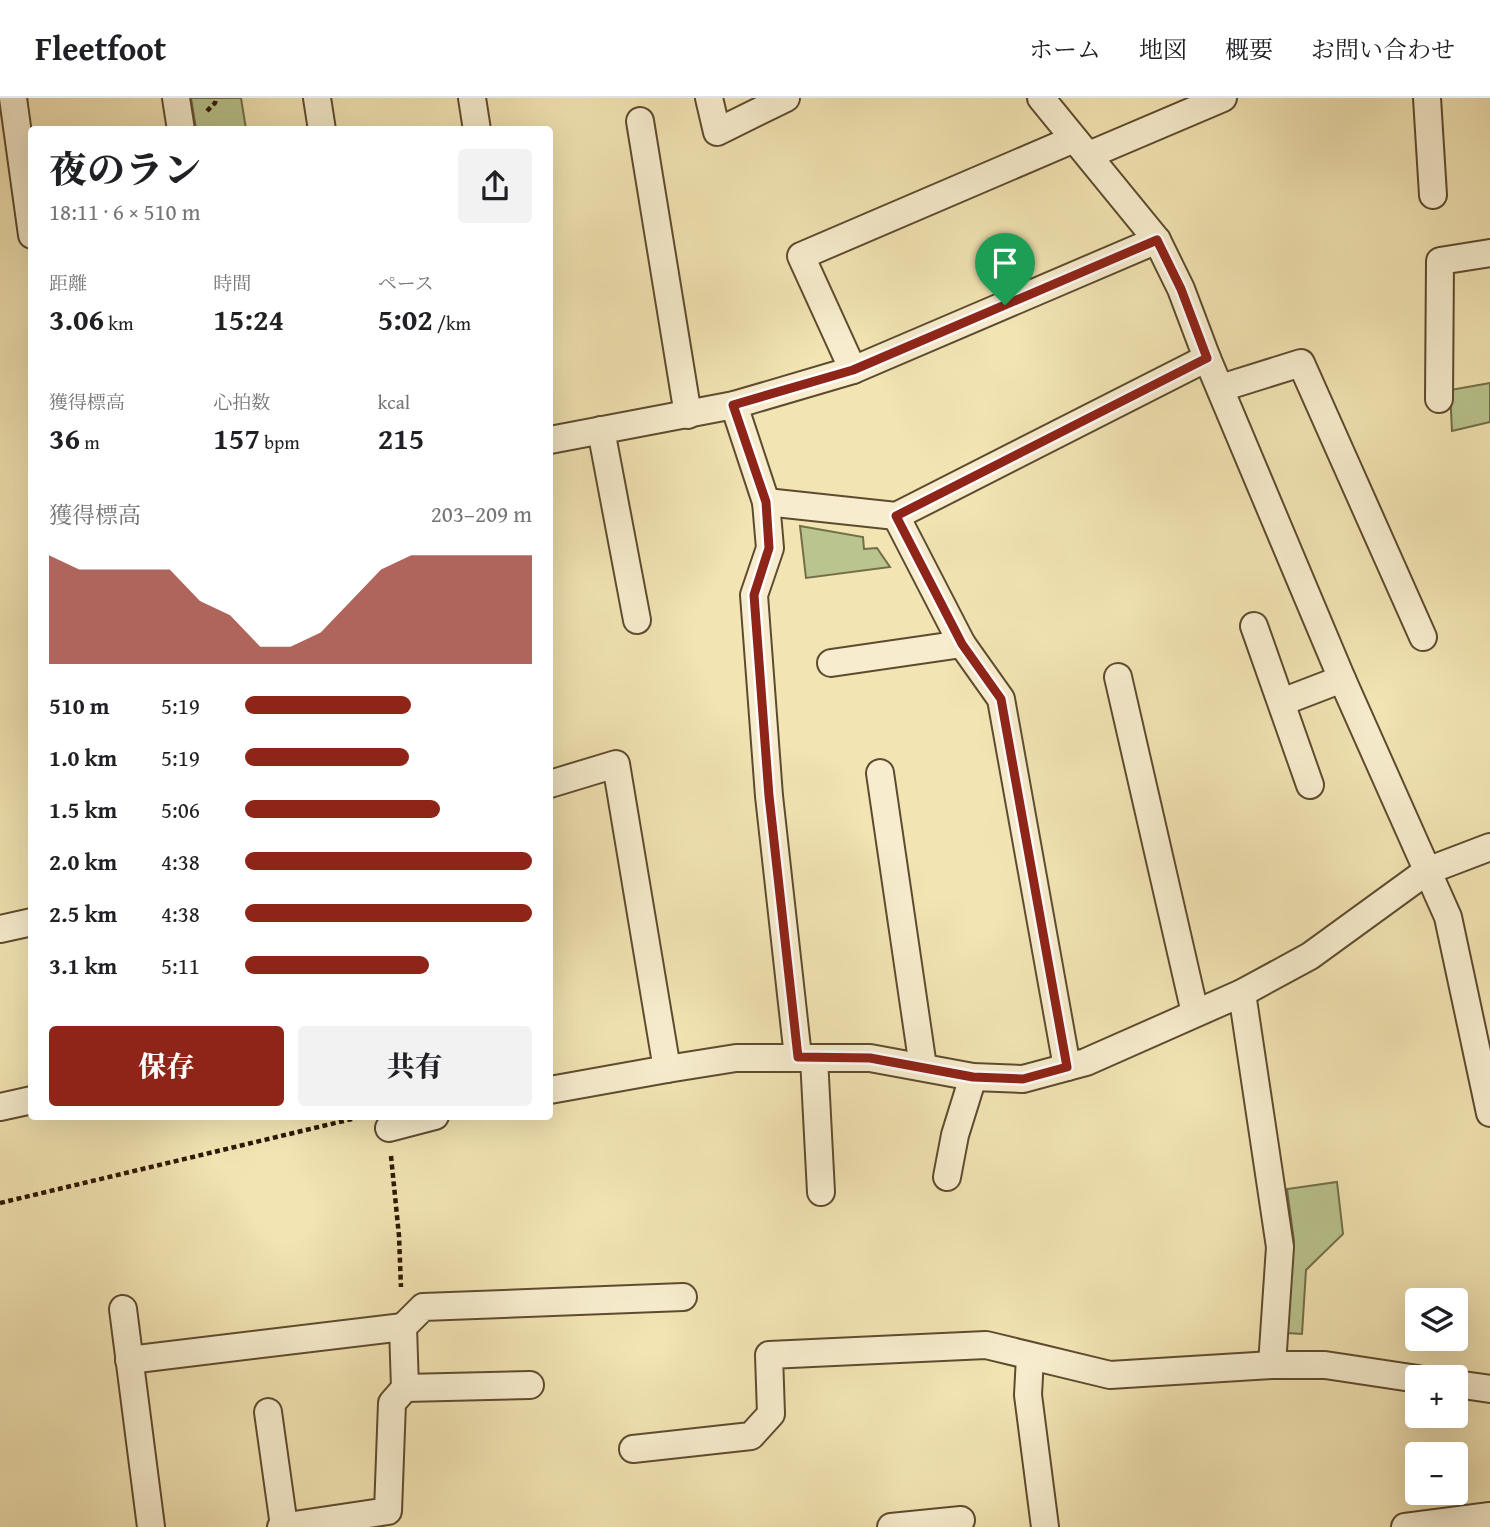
<!DOCTYPE html>
<html lang="ja">
<meta charset="utf-8">
<style>
body{margin:0;font-family:"Gentium Book Plus","Noto Serif JP",serif;background:#f2f2f2;color:#202124;height:100vh;display:flex;flex-direction:column;font-size:26px;white-space:nowrap}
*{box-sizing:border-box;margin:0}
p{font-size:23px;color:#757577}
.icon{flex:none;width:38px;height:38px;fill:none;stroke:currentColor;stroke-width:2;stroke-linecap:round;stroke-linejoin:round}
.map{position:relative;flex:1;overflow:hidden}
.details{position:absolute;left:28px;top:28px;width:525px;height:994px;display:flex;flex-direction:column;background:#fff;border-radius:7px;box-shadow:0 7px 28px #0002}
.details>*{flex:none}
.tools{position:absolute;left:1405px;top:1190px;display:grid;gap:14px}
.tools a{display:grid;place-items:center;width:63px;height:63px;border-radius:7px;background:#fff;box-shadow:0 7px 28px #0002;font-size:35px}
.pin{position:absolute;display:grid;place-items:center;width:60px;height:60px;color:#fff;margin:-72px -30px;border-radius:50% 50% 50% 0;rotate:-45deg;box-shadow:0 0 7px #0007}
.pin .icon{rotate:45deg}
.round{display:grid;place-items:center;flex:none;width:74px;height:74px;border-radius:7px;background:#f2f2f2}
.overview{display:flex;align-items:center;justify-content:space-between;height:119px;padding:0 21px}
h1{font-size:38px;font-weight:800;line-height:52px}
.metrics{display:grid;grid-template-columns:repeat(3,1fr);gap:10px;height:119px;padding:7px 21px}
.metrics div{display:grid;align-content:center}
.metrics b{font-size:30px;font-weight:800}
.metrics small{font-size:19px;font-weight:400}
.metrics p{font-size:19px}
.chart{height:196px;padding:14px 21px}
.chart p{display:flex;justify-content:space-between}
.chart svg{width:100%;height:126px;margin-top:7px;fill:#8f2418;opacity:.7}
.button{display:flex;gap:14px;margin-top:auto;padding:14px 21px}
.button a{flex:1;height:80px;border-radius:7px;background:#8f2418;color:#fff;font-size:28px;font-weight:800;line-height:80px;text-align:center}
.button a+a{background:#f2f2f2;color:#202124}
ul{padding:0 21px;list-style:none;font-size:23px}
li{display:grid;grid-template-columns:112px 84px 1fr;align-items:center;height:52px}
li i{height:18px;border-radius:9px;background:#8f2418}
header{display:flex;align-items:center;gap:42px;box-sizing:border-box;height:98px;padding:0 35px;background:#fff;border-bottom:2px solid #e0e0e0}
header strong{font-size:33px}
nav{display:flex;gap:38px;margin-inline-start:auto;font-size:24px}
.map>svg:first-child{display:block}
.green{fill:#b9c48e;stroke:#736e48;stroke-width:2}
.lines{fill:none;stroke-linecap:round;stroke-linejoin:round}
.street-casing{stroke:#5e4b2f;stroke-width:30}
.path{stroke:#2d1803;stroke-width:4.5;stroke-dasharray:5 3.5;stroke-linecap:butt}
.street{stroke:#f7edce;stroke-width:26}
.route-casing{stroke:#fff;stroke-width:14}
.route{stroke:#8f2418;stroke-width:9}
</style>
<header>
<strong>Fleetfoot</strong>
<nav><a>ホーム</a><a>地図</a><a>概要</a><a>お問い合わせ</a></nav>
</header>
<div class="map">
<svg width="1490" height="1429" viewBox="0 0 1490 1429">
<rect width="100%" height="100%" fill="#f2e4b3"/>
<filter id="stains"><feTurbulence type="fractalNoise" baseFrequency=".00286" numOctaves="4"/><feColorMatrix values="0 0 0 0 .2 0 0 0 0 .09 0 0 0 0 .02 0 0 0 .5 -.17"/></filter>
<radialGradient id="worn" r=".72"><stop offset=".6" stop-color="#630" stop-opacity="0"/><stop offset="1" stop-color="#630" stop-opacity=".3"/></radialGradient>
<g class="green">
<polygon points="191,0 241,0 246,31 196,31"/>
<polygon points="1490,285 1490,324 1452,333 1450,292"/>
<polygon points="800,428 863,439 864,451 877,450 890,469 806,480"/>
<polygon points="1337,1084 1343,1136 1306,1172 1302,1236 1287,1235 1294,1143 1287,1091"/>
</g>
<g class="lines">
<g class="street-casing">
<g id="street">
<polyline points="13,0 32,137"/>
<polyline points="176,0 181,32"/>
<polyline points="317,0 322,32"/>
<polyline points="472,0 477,32"/>
<polyline points="709,0 717,34 786,0"/>
<polyline points="1427,0 1433,97"/>
<polyline points="640,23 688,317"/>
<polyline points="1089,57 1223,0"/>
<polyline points="1157,142 1181,191 1207,260 1342,581 1448,819 1490,1015"/>
<polyline points="853,272 801,158 1074,41"/>
<polyline points="1221,290 1301,265 1423,539"/>
<polyline points="1439,301 1440,163 1490,155"/>
<polyline points="734,307 766,404 770,450 754,497 769,698 798,959"/>
<polyline points="601,332 637,522"/>
<polyline points="550,342 734,307 853,272 1157,142 1041,0"/>
<polyline points="766,404 896,418 1207,260"/>
<polyline points="896,418 962,546 1001,601 1067,969"/>
<polyline points="1254,528 1310,687"/>
<polyline points="831,565 962,546"/>
<polyline points="1118,579 1195,915"/>
<polyline points="1282,604 1342,581"/>
<polyline points="880,675 923,969"/>
<polyline points="550,686 616,666 667,971 550,992"/>
<polyline points="0,831 32,824"/>
<polyline points="1242,895 1280,1149 1272,1267 1325,1267 1418,1281"/>
<polyline points="814,960 821,1094"/>
<polyline points="667,971 736,960 870,960 973,979 1023,981 1086,964 1242,895 1310,858 1427,773 1490,749"/>
<polyline points="0,1009 32,1002"/>
<polyline points="389,1030 435,1018"/>
<polyline points="947,1079 955,1037 973,979"/>
<polyline points="123,1211 151,1429"/>
<polyline points="1030,1259 1028,1297 1045,1429"/>
<polyline points="129,1262 403,1229"/>
<polyline points="1456,1286 1490,1291"/>
<polyline points="405,1290 530,1287"/>
<polyline points="268,1314 284,1428"/>
<polyline points="633,1351 751,1338 771,1316 769,1257 986,1247 1110,1277 1272,1267"/>
<polyline points="281,1429 388,1413 392,1305 405,1290 403,1229 423,1209 683,1199"/>
<polyline points="891,1429 961,1422"/>
<polyline points="1405,1429 1490,1418"/>
</g>
</g>
<g class="path">
<polyline points="207,13 215,5 216,0"/>
<polyline points="391,1058 399,1138 401,1189"/>
<polyline points="0,1105 352,1021"/>
</g>
<use href="#street" class="street"/>
</g>
<g class="lines">
<g class="route-casing">
<polygon id="route" points="1157,142 1181,191 1207,260 896,418 962,546 1001,601 1067,969 1023,981 973,979 870,960 798,959 769,698 754,497 769,450 766,404 733,307 853,272"/>
</g>
<use href="#route" class="route"/>
</g>
<rect width="100%" height="100%" filter="url(#stains)"/>
<rect width="100%" height="100%" fill="url(#worn)"/>
</svg>
<div class="tools">
<a><svg class="icon" aria-label="layers" viewBox="0 0 24 24"><path d="M12 4l9 5-9 5-9-5zM3 14l9 5 9-5"/></svg></a>
<a>+</a>
<a>−</a>
</div>
<div class="pin" style="left:1005px;top:207px;background:#1e9e55"><svg class="icon" aria-label="arrive" viewBox="0 0 24 24"><path d="M6 21V4h12l-3 4 3 4H6"/></svg></div>
<section class="details">
<div class="overview"><div><h1>夜のラン</h1><p>18:11 · 6 × 510 m</p></div><a class="round"><svg class="icon" aria-label="share" viewBox="0 0 24 24"><path d="M12 15V3M7 8l5-5 5 5M5 13v7h14v-7"/></svg></a></div>
<div class="metrics">
<div><p>距離</p><b>3.06<small> km</small></b></div>
<div><p>時間</p><b>15:24</b></div>
<div><p>ペース</p><b>5:02<small> /km</small></b></div>
</div>
<div class="metrics">
<div><p>獲得標高</p><b>36<small> m</small></b></div>
<div><p>心拍数</p><b>157<small> bpm</small></b></div>
<div><p>kcal</p><b>215</b></div>
</div>
<div class="chart"><p><span>獲得標高</span>203–209 m</p>
<svg viewBox="0 0 160 44" preserveAspectRatio="none"><path d="M0 44V6L10 11L20 11L30 11L40 11L50 22L60 27L70 38L80 38L90 33L100 22L110 11L120 6L130 6L140 6L150 6L160 6V44z"/></svg>
</div>
<ul>
<li><b>510 m</b>5:19<i style="width:58%"></i></li>
<li><b>1.0 km</b>5:19<i style="width:57%"></i></li>
<li><b>1.5 km</b>5:06<i style="width:68%"></i></li>
<li><b>2.0 km</b>4:38<i style="width:100%"></i></li>
<li><b>2.5 km</b>4:38<i style="width:100%"></i></li>
<li><b>3.1 km</b>5:11<i style="width:64%"></i></li>
</ul>
<div class="button"><a>保存</a><a>共有</a></div>
</section>
</div>
